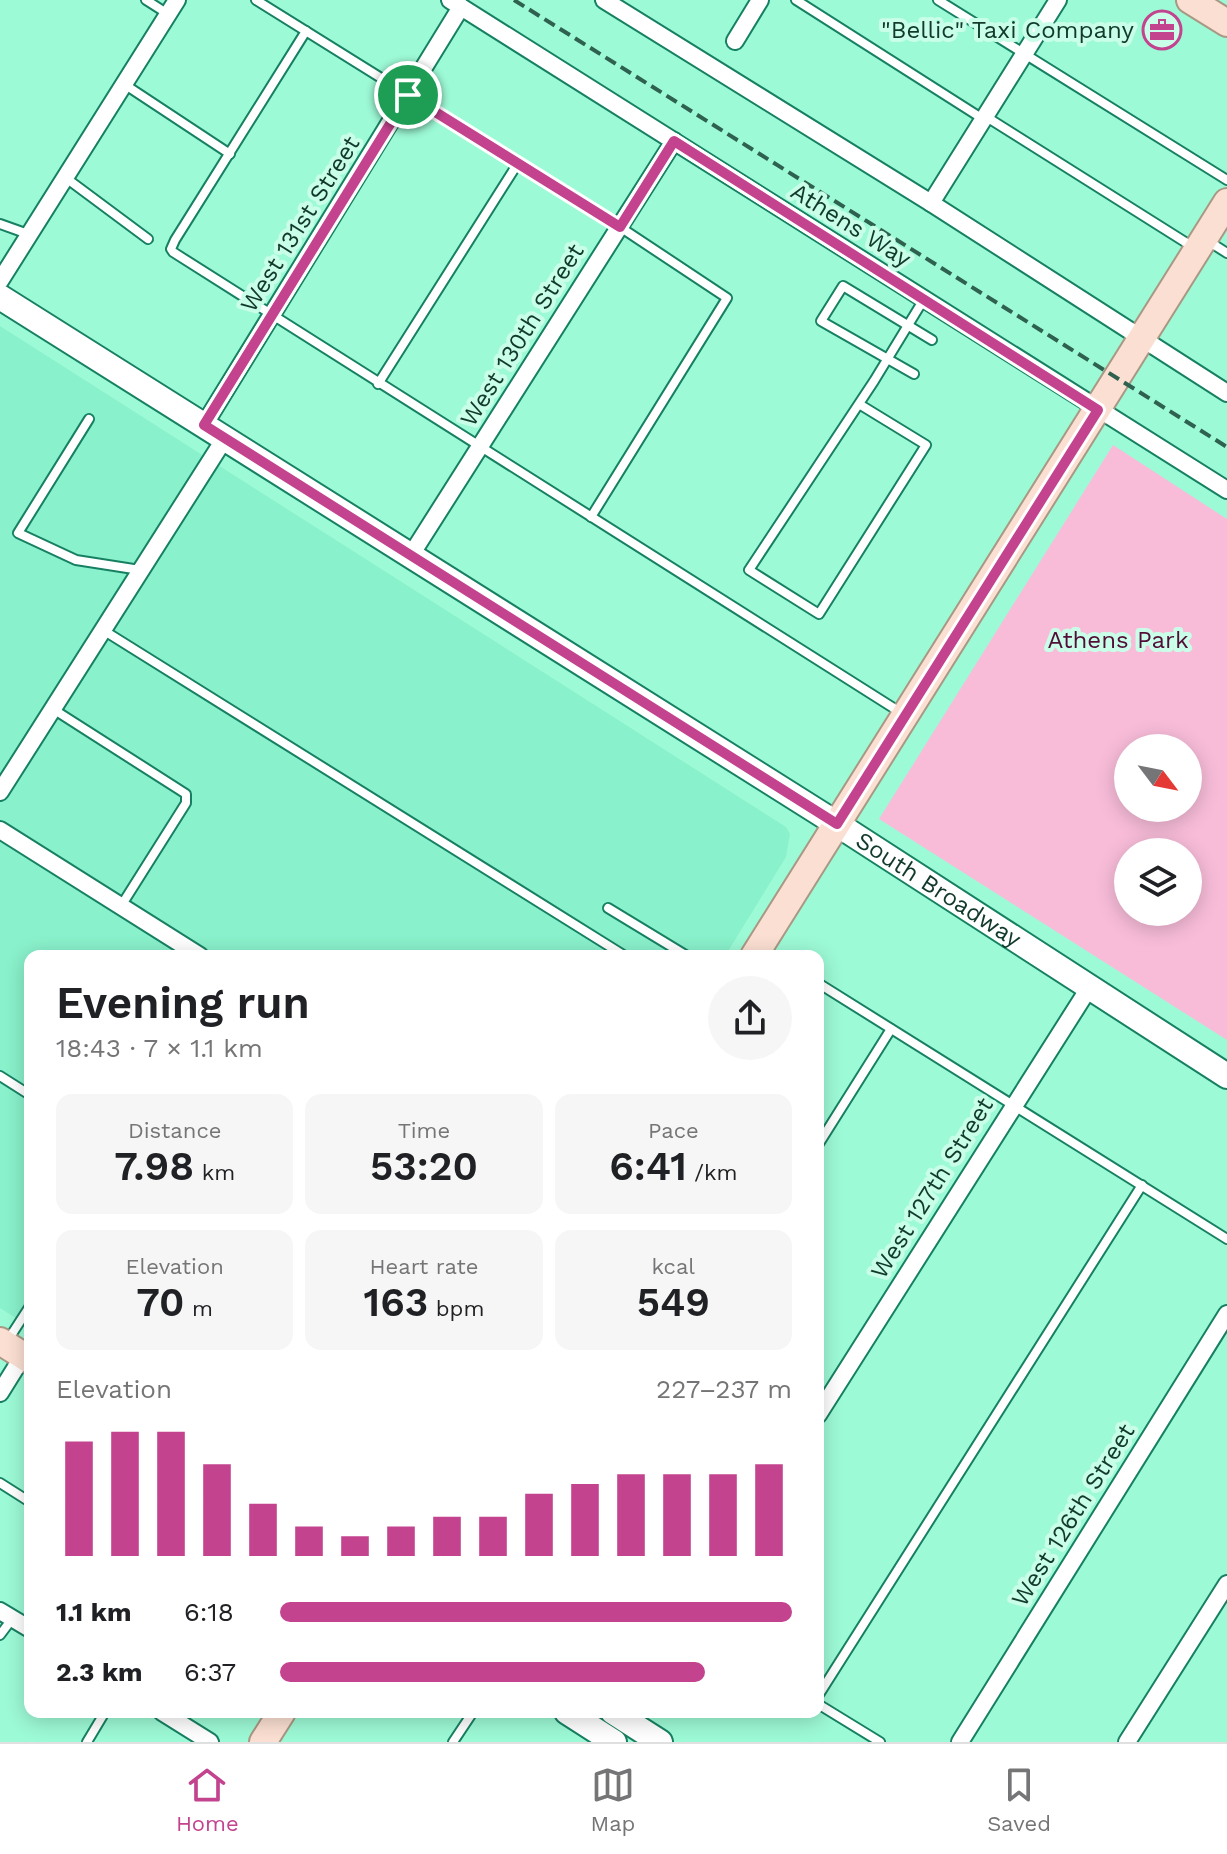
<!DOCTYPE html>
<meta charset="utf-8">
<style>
body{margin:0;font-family:"Work Sans",sans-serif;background:#f6f6f6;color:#202124;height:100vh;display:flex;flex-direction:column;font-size:30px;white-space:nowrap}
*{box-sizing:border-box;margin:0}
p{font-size:26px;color:#757577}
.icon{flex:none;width:44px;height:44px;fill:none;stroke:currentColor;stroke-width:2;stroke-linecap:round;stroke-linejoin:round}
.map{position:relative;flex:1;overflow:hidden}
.drawer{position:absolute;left:24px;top:950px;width:800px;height:768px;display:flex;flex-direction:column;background:#fff;border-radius:16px;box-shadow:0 4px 20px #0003}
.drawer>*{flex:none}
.needle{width:52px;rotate:122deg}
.controls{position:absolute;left:1114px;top:734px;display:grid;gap:16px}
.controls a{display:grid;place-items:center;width:88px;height:88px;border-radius:50%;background:#fff;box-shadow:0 4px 20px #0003;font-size:40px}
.pin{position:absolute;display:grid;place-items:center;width:68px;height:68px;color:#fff;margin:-34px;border:4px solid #fff;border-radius:50%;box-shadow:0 2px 8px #0007}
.round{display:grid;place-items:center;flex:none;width:84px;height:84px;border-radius:42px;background:#f6f6f6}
.head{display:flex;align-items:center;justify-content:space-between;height:136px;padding:0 32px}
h1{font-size:44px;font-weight:600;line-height:60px}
.figures{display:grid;grid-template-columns:repeat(3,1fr);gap:12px;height:136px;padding:8px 32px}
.figures div{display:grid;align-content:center;border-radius:16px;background:#f6f6f6;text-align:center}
.figures b{font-size:40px;font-weight:600}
.figures small{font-size:22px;font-weight:400}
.figures p{font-size:22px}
.chart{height:224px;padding:16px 32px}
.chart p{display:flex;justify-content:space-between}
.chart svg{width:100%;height:144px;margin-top:8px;stroke:#c3438e;stroke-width:6}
ul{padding:0 32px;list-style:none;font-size:26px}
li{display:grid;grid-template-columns:128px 96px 1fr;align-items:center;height:60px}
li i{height:20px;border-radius:10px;background:#c3438e}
.dock{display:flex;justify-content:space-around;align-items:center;height:112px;border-top:2px solid #e0e0e0;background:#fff;font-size:22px;color:#757577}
.dock a{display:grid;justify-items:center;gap:4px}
.dock .current{color:#c3438e}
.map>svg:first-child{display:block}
.built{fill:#89f1cb}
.green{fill:#f8bcd9;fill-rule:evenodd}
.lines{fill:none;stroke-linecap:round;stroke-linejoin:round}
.lane-casing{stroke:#178062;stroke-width:12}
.street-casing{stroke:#178062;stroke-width:20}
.secondary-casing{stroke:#178062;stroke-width:28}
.primary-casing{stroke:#a89884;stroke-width:30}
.lane{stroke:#fff;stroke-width:8}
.street{stroke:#fff;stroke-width:16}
.secondary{stroke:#fff;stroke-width:24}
.primary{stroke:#fbdfd2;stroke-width:26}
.rail{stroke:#2e614f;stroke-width:4;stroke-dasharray:12 6;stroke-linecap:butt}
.route-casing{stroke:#fff;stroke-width:16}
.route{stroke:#c3438e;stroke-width:10}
.labels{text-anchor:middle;stroke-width:8;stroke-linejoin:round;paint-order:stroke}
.poi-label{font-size:24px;fill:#123a2c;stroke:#c9fee9;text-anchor:end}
.street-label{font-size:24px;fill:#123a2c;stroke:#c9fee9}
.park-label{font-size:24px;fill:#530e38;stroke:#c9fee9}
</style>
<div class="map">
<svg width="1227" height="1742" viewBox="0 0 1227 1742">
<rect width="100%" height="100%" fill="#9dfad6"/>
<polygon class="built" points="0,326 786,827 790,834 786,857 725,956 30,956 30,1327 0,1308"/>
<path class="green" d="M1113 445 1227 519V1040L879 819ZM1188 748V808H1128V748ZM1188 852V912H1128V852Z"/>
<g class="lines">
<g class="lane-casing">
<g id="lane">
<polyline points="146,0 168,14"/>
<polyline points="256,0 620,227 727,298 591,517"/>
<polyline points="796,0 983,119"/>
<polyline points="938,0 1227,180"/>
<polyline points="306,31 175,240 171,249 173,252 903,714"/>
<polyline points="124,84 230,154"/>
<polyline points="985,116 1193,247"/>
<polyline points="66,178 148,239"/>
<polyline points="0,224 28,234"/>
<polyline points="1208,241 1227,253"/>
<polyline points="914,374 821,321 843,286 932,340"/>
<polyline points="378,384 518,163"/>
<polyline points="859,404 926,445 819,614 749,570 874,381 924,299"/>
<polyline points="89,419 18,533 76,560 140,570"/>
<polyline points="103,630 625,956"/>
<polyline points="53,709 186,794 186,803 121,906"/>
<polyline points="608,908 687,956"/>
<polyline points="702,956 706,956"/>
<polyline points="818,983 1227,1239"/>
<polyline points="0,1076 30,1095"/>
<polyline points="818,1145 891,1029"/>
<polyline points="8,1340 30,1306"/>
<polyline points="0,1483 30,1502"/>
<polyline points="0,1635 12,1619"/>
<polyline points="818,1696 1142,1185"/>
<polyline points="818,1704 880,1742"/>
<polyline points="87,1742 105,1712"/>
<polyline points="453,1742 473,1712"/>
</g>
</g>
<g class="street-casing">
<g id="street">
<polyline points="450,0 1227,490"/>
<polyline points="604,0 931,203 1227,393"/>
<polyline points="735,41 760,0"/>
<polyline points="931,203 1058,0"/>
<polyline points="0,281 177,0"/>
<polyline points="204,425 461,7"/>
<polyline points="411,555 674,141"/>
<polyline points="0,792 225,438"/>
<polyline points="0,830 200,956"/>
<polyline points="0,1393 23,1356"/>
<polyline points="818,1415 1089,988"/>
<polyline points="0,1611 30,1629"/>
<polyline points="162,1712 210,1742"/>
<polyline points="960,1742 1227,1314"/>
<polyline points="1127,1742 1227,1584"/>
</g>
</g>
<g class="secondary-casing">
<g id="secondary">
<path id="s1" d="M0 297 837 824 1227 1076"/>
<polyline points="567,1712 614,1742"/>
<polyline points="613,1712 660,1742"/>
</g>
</g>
<g class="primary-casing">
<g id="primary">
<polyline points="1190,0 1227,23"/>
<polyline points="754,956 1227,202"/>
<polyline points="0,1341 30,1360"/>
<polyline points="263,1742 282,1712"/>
</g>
</g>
<use href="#lane" class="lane"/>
<use href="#street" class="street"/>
<use href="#secondary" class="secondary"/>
<use href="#primary" class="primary"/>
<polyline class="rail" points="514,0 1227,447"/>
</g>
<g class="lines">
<g class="route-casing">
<polygon id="route" points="408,95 620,227 674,141 1098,410 837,824 204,425"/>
</g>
<use href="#route" class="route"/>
</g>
<defs>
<g id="office-ring" transform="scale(2)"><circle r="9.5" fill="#c9fee9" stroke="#c3438e" stroke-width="1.5"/><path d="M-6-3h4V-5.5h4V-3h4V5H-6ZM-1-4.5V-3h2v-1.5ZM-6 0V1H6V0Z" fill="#c3438e"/></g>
</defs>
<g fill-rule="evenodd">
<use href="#office-ring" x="1162" y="30"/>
</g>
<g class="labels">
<g class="poi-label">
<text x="1134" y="38">"Bellic" Taxi Company</text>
</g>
<g class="street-label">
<text transform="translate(300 224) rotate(-58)" y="8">West 131st Street</text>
<text transform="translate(851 225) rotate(32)" y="8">Athens Way</text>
<text transform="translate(522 335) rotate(-58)" y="8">West 130th Street</text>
<text dy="8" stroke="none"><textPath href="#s1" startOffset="1110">South Broadway</textPath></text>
<text transform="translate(932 1188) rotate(-58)" y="8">West 127th Street</text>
<text transform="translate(1073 1515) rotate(-58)" y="8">West 126th Street</text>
</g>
<g class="park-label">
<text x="1118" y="648">Athens Park</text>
</g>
</g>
</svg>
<div class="controls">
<a><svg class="needle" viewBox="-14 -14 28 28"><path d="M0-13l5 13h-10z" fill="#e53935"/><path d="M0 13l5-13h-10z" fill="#757577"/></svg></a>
<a><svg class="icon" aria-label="layers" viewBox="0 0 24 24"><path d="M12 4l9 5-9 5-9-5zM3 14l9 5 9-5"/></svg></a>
</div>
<div class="pin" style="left:408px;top:95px;background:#1e9e55"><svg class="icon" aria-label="arrive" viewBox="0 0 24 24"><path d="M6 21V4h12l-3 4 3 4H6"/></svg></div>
<section class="drawer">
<div class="head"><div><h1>Evening run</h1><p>18:43 · 7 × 1.1 km</p></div><a class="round"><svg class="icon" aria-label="share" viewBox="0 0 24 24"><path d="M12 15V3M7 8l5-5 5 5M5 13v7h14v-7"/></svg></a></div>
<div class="figures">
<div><p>Distance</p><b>7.98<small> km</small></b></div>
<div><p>Time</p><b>53:20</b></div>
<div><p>Pace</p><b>6:41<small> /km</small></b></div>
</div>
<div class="figures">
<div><p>Elevation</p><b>70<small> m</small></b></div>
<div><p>Heart rate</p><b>163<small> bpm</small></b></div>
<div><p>kcal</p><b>549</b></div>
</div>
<div class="chart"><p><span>Elevation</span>227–237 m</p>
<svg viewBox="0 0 160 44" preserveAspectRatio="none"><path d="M5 44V9M15 44V6M25 44V6M35 44V16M45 44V28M55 44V35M65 44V38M75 44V35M85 44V32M95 44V32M105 44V25M115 44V22M125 44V19M135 44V19M145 44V19M155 44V16"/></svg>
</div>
<ul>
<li><b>1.1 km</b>6:18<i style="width:100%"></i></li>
<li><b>2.3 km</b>6:37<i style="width:83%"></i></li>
</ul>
</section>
</div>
<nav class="dock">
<a class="current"><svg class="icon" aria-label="home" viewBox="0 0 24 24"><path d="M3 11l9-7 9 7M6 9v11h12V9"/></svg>Home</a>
<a><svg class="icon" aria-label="map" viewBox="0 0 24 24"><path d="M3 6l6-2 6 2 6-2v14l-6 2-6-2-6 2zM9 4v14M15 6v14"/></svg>Map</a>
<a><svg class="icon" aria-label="saved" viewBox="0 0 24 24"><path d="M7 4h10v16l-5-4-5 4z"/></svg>Saved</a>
</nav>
